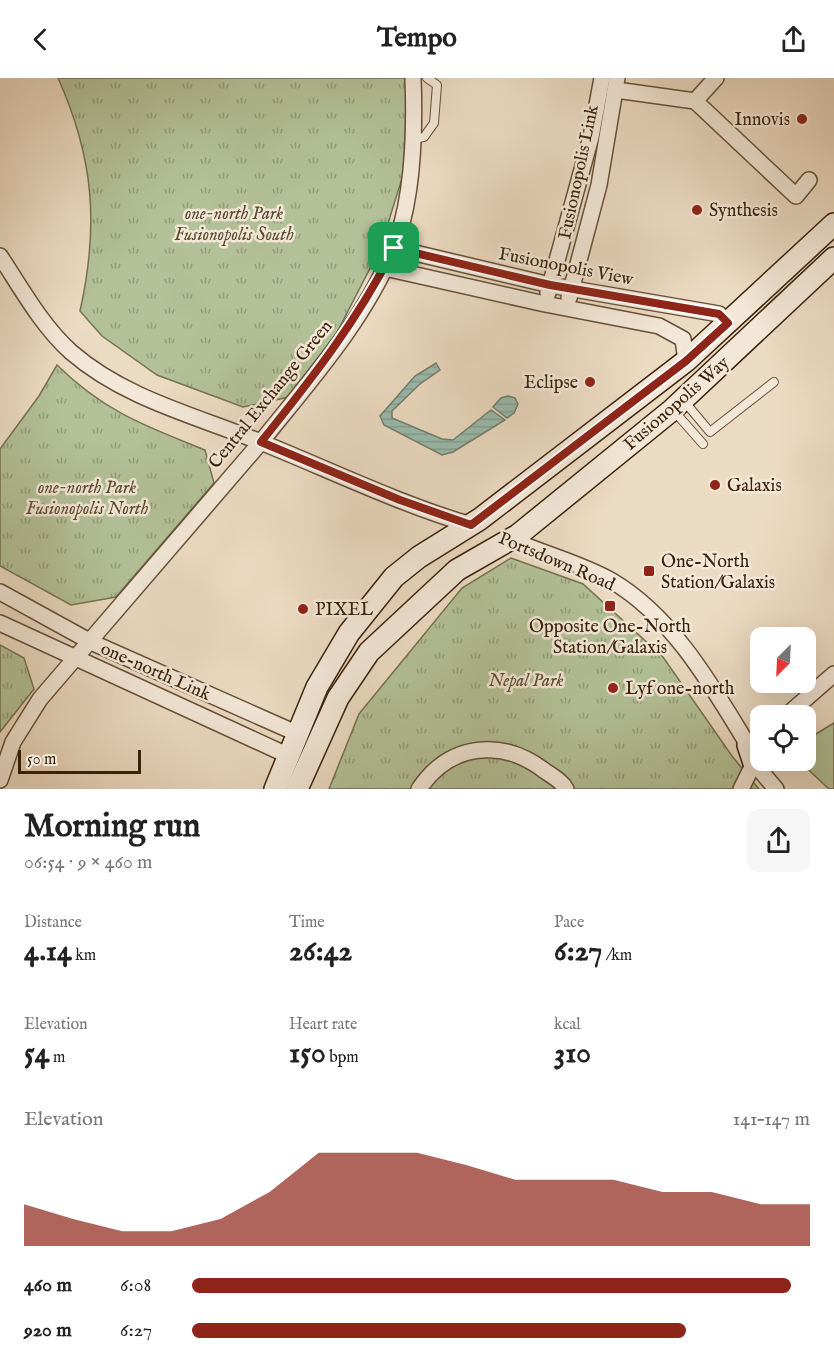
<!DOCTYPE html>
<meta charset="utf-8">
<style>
body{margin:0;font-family:"IM FELL English",serif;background:#f6f6f6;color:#222;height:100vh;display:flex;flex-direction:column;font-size:22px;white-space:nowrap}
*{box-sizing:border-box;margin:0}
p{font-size:20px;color:#767676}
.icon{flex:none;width:33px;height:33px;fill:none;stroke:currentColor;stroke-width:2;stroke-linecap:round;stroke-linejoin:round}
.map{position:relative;height:711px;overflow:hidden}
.sheet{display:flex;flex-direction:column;background:#fff;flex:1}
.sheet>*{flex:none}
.needle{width:39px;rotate:204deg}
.fabs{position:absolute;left:750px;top:549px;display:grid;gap:12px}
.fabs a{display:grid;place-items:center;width:66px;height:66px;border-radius:12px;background:#fff;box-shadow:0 6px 24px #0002;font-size:30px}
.scale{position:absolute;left:18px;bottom:15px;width:123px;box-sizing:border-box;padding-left:6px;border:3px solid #3a220b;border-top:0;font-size:16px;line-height:21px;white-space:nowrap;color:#3a220b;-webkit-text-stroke:4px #f3e8d8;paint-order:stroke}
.pin{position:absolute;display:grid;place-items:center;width:51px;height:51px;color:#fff;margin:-26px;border-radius:12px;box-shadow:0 3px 9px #0006}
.round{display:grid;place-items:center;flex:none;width:63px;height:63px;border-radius:12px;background:#f6f6f6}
.overview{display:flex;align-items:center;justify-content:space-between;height:102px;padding:0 24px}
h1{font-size:33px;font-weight:700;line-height:45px}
.metrics{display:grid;grid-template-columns:repeat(3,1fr);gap:9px;height:102px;padding:6px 24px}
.metrics div{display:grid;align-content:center}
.metrics b{font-size:30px;font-weight:700}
.metrics small{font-size:16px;font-weight:400}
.metrics p{font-size:16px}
.chart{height:168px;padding:12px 24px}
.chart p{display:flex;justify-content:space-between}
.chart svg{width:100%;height:108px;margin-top:6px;fill:#8f2418;opacity:.7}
ul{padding:0 24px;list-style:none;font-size:20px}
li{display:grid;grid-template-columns:96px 72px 1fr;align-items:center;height:45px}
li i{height:15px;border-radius:8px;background:#8f2418}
header{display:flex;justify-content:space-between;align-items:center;height:78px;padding:0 24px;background:#fff;font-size:27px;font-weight:700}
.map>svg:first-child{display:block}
.green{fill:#b3c198;stroke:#767252;stroke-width:1.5}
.park{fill:url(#park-tufts);stroke:#767252;stroke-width:1.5}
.water{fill:url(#water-rules);stroke:#737e6d;stroke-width:1.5}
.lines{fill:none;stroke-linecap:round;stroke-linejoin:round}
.lane-casing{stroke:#665039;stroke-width:10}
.street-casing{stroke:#665039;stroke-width:18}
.secondary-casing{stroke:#3a220b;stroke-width:24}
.lane{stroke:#f3e8d8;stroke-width:8}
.street{stroke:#f3e8d8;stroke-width:15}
.secondary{stroke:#f3e8d8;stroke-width:21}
.route-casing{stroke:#fff;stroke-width:12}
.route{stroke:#8f2418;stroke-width:8}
.poi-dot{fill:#8f2418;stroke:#f3e8d8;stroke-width:2}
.labels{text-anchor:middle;stroke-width:5;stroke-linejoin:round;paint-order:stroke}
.poi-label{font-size:18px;fill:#3a220b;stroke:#f3e8d8;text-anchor:start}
.street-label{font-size:18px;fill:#3a220b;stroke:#f3e8d8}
.park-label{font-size:18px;font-style:italic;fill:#584a2e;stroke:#f3e8d8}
</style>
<header><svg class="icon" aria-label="back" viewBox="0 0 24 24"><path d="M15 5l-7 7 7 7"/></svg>Tempo<svg class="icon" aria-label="share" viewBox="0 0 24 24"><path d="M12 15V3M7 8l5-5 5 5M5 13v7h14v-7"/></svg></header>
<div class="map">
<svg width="834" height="711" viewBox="0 0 834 711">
<defs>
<pattern id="park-tufts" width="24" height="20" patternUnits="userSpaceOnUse" patternTransform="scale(1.5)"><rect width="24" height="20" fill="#b3c198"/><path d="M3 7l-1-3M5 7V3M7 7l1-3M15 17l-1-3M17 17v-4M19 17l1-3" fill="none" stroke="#939c7a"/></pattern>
<pattern id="water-rules" width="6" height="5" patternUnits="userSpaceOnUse" patternTransform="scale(1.5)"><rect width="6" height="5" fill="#99bcaf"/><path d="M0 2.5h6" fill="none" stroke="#85a195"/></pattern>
</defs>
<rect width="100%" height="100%" fill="#ecdbc3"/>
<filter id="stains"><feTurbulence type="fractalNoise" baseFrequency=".00333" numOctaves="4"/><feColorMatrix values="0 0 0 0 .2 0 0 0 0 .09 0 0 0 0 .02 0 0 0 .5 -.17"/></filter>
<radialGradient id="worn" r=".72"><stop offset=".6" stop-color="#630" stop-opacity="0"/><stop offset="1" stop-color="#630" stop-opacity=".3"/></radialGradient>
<polygon class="green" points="834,645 834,711 829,711 799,683 806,682 806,662"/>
<g class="park">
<path d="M58 0H407L404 94 380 171 333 262 289 319 243 329 157 297 102 258 80 233C99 148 94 80 58 0Z"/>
<path d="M57 287C105 334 145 348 205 372L214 405 116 519 71 527 0 488V371L39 318Z"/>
<polygon points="511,480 583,506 663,579 732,678 759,711 329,711 359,636 462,510"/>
<polygon points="0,567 24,580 34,611 0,654"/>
</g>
<g class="water">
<polygon points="436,285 440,292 420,306 392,333 392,340 442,361 453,362 491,332 505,342 453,374 442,377 384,347 380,338 415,298"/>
<polygon points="508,318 515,320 518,326 514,335 507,340 493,329 501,320"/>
</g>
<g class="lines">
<g class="lane-casing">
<g id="lane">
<polyline points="413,61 424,59 434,45 437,7 427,0"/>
<polyline points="684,323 710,354 774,304"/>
<polyline points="674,333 703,366"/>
</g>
</g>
<g class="street-casing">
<g id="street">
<polyline points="716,0 695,23 796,118 809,102"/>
<polyline points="616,12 695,23"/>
<polyline points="394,170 550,207 719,236 728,245"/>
<path d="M0 178C21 210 42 248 71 274 125 321 197 338 263 365 332 393 400 426 471 447"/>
<polyline points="385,190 545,226 659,248 683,261 686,283"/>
<polyline points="548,215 591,59 602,0"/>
<polyline points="569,220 599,107 617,0"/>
<path d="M510 461C541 475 583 486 612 503 673 539 712 608 748 667L760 660"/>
<polyline points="0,514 91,564 296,655"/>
<polyline points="0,545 287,677"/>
<polyline points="786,638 834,596"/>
<path d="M0 702 13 664 40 621 261 364C308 305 364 243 393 172 413 124 415 52 413 0"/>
<path d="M419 711C450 665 502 660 545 693 552 698 562 703 566 711"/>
<polyline points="741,711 754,685 776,711"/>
</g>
</g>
<g class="secondary-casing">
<g id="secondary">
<polyline points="748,667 754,685"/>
<polyline points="275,711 317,609 349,555 394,499 419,479 480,441 686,283 834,146"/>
<polyline points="297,711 338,620 369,574 457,492 518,457 672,332 834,180"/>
</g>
</g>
<use href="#lane" class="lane"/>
<use href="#street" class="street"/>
<use href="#secondary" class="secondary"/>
</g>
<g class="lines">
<g class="route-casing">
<path id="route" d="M394 170 550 207 719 236 728 245 686 283 471 447 400 422 261 364C310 303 359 241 394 170Z"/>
</g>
<use href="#route" class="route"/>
</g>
<g class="poi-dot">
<circle cx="802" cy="41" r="6"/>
<circle cx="697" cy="132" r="6"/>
<circle cx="590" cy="304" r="6"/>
<circle cx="715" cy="407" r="6"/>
<rect x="643" y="487" width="12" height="12" rx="3"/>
<rect x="604" y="522" width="12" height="12" rx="3"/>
<circle cx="303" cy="531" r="6"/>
<circle cx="613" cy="610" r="6"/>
</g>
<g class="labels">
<g class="poi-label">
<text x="790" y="47" text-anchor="end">Innovis</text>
<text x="709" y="138">Synthesis</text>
<text x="578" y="310" text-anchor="end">Eclipse</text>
<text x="727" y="413">Galaxis</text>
<text x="661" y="489">One-North<tspan x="661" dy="21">Station/Galaxis</tspan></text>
<text x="315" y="537">PIXEL</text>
<text x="610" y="554" text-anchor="middle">Opposite One-North<tspan x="610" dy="21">Station/Galaxis</tspan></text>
<text x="625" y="616">Lyf one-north</text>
</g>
<g class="street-label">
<text transform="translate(578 94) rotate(-78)" y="6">Fusionopolis Link</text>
<text transform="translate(566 188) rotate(11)" y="6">Fusionopolis View</text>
<text transform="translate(270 316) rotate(-51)" y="6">Central Exchange Green</text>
<text transform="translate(676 325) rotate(-41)" y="6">Fusionopolis Way</text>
<text transform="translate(557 483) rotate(23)" y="6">Portsdown Road</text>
<text transform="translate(156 593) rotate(24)" y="6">one-north Link</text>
</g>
<g class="park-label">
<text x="234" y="141">one-north Park<tspan x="234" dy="21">Fusionopolis South</tspan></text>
<text x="87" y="415">one-north Park<tspan x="87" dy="21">Fusionopolis North</tspan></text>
<text x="526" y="608">Nepal Park</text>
</g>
</g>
<rect width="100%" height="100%" filter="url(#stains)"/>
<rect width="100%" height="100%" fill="url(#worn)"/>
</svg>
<div class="fabs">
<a><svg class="needle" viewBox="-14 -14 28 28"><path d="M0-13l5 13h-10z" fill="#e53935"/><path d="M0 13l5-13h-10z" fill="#767676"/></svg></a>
<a><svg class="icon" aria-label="locate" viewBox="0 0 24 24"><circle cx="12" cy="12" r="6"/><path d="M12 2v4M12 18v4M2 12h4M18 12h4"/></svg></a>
</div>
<div class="scale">50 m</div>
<div class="pin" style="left:394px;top:170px;background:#1e9e55"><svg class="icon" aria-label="arrive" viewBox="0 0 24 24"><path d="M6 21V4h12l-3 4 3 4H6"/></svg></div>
</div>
<section class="sheet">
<div class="overview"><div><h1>Morning run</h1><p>06:54 · 9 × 460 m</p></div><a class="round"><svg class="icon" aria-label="share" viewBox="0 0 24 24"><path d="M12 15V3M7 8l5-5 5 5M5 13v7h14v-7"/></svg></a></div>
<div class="metrics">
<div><p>Distance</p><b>4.14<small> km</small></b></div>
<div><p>Time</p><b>26:42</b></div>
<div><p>Pace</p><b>6:27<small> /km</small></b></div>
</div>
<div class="metrics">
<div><p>Elevation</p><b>54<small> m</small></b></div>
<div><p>Heart rate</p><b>150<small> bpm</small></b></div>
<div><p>kcal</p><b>310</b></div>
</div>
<div class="chart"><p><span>Elevation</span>141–147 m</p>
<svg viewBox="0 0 160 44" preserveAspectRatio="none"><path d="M0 44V27L10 33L20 38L30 38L40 33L50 22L60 6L70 6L80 6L90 11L100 17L110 17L120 17L130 22L140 22L150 27L160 27V44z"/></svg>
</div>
<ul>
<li><b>460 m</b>6:08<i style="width:97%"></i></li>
<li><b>920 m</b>6:27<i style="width:80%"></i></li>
</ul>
</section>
